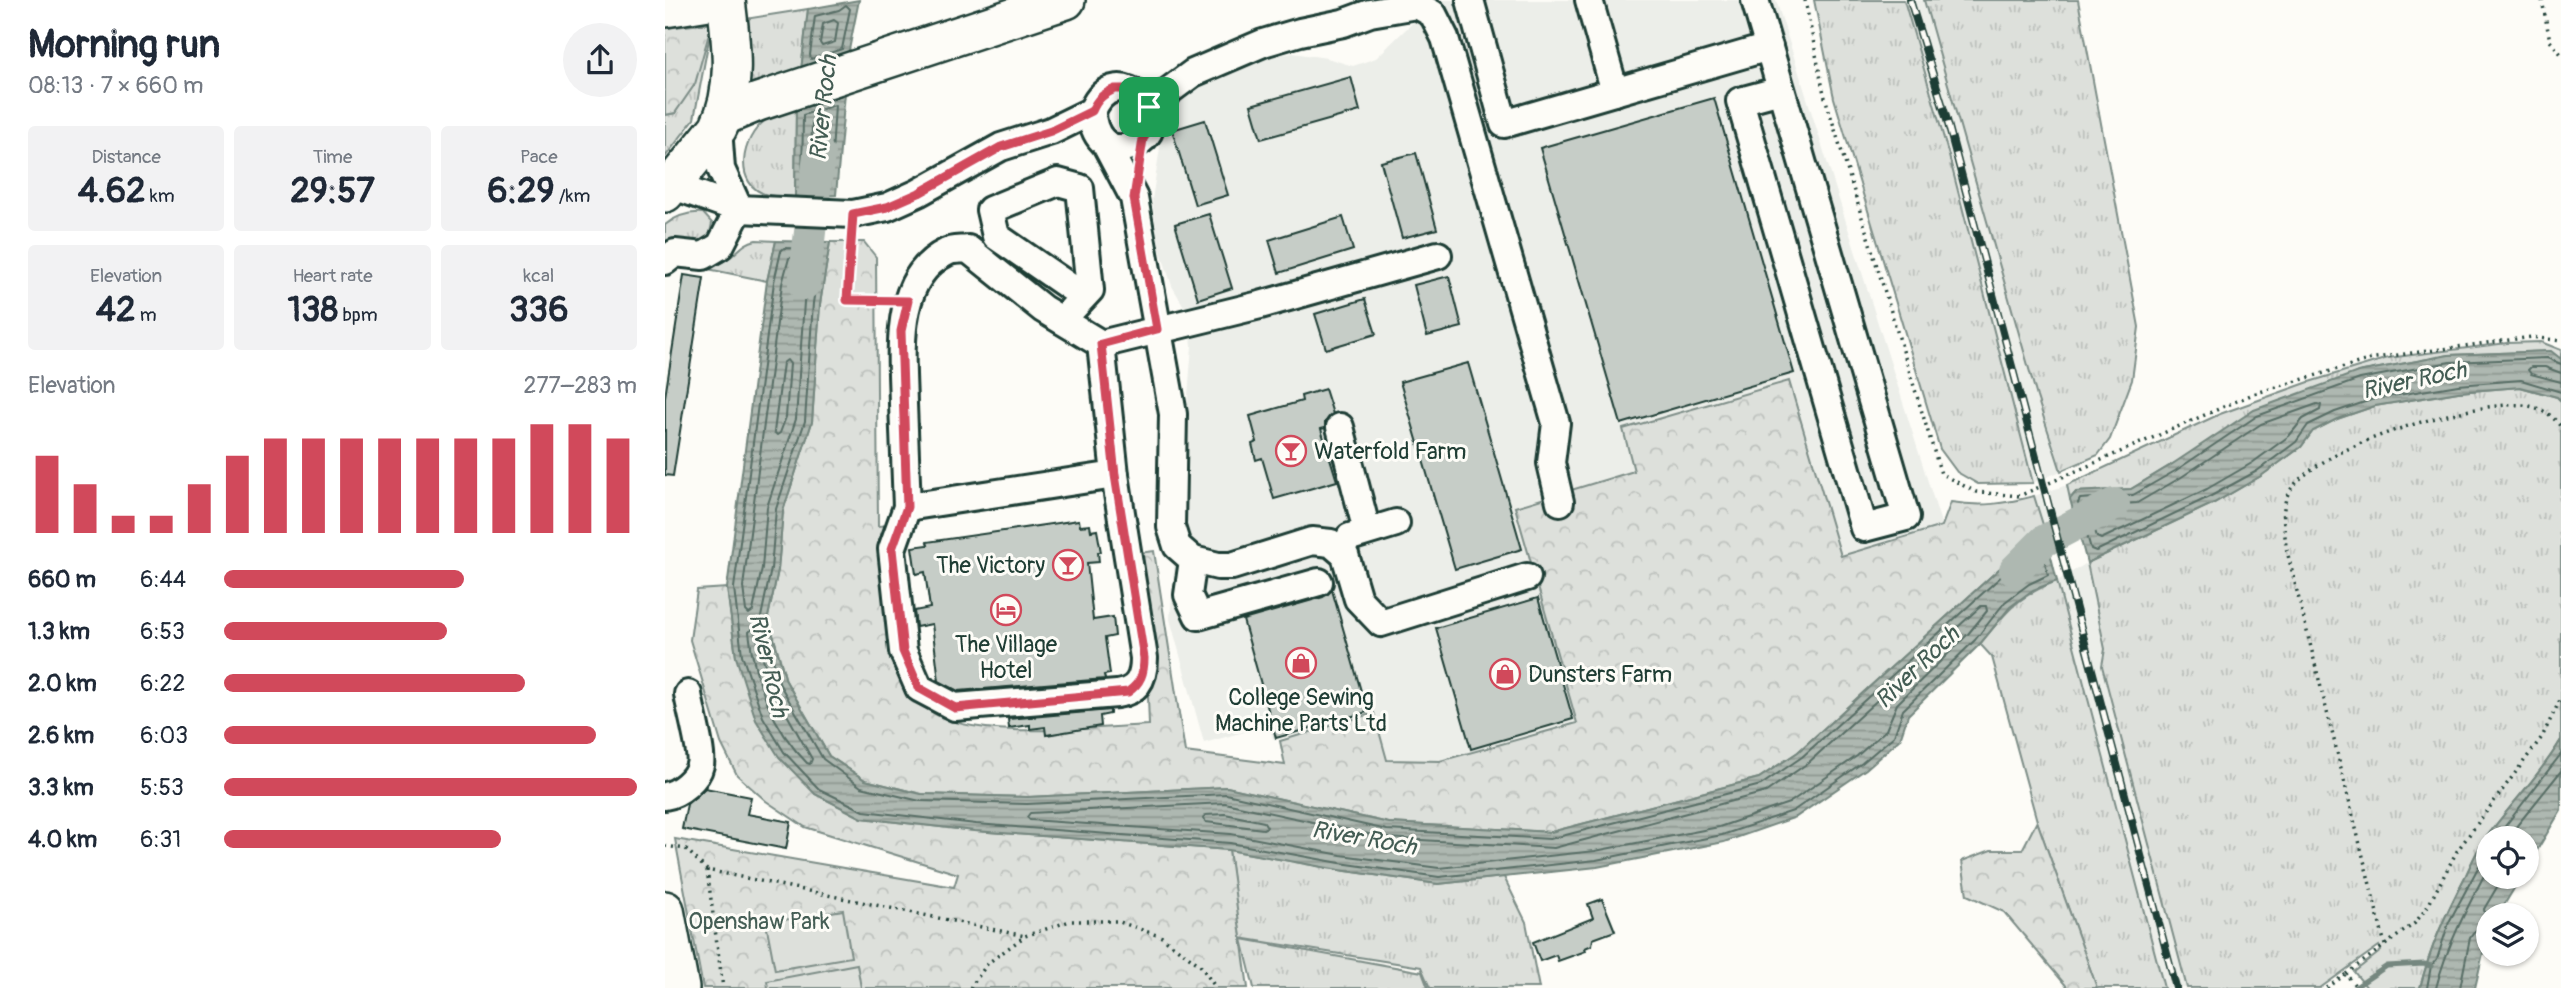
<!DOCTYPE html>
<meta charset="utf-8">
<style>
body{margin:0;font-family:Pangolin,sans-serif;background:#f2f2f3;color:#1f2937;height:100vh;display:flex;flex-direction:column;font-size:26px;white-space:nowrap}
*{box-sizing:border-box;margin:0}
p{font-size:23px;color:#747a83}
.icon{flex:none;width:38px;height:38px;fill:none;stroke:currentColor;stroke-width:2;stroke-linecap:round;stroke-linejoin:round}
.map{position:relative;flex:1;overflow:hidden}
.details{display:flex;flex-direction:column;background:#fff;width:665px}
.details>*{flex:none}
.controls{position:absolute;left:1811px;top:826px;display:grid;gap:14px}
.controls a{display:grid;place-items:center;width:63px;height:63px;border-radius:50%;background:#fff;box-shadow:0 2px 5px #0004;font-size:35px}
.pin{position:absolute;display:grid;place-items:center;width:60px;height:60px;color:#fff;margin:-30px;border-radius:14px;box-shadow:0 4px 10px #0006}
.round{display:grid;place-items:center;flex:none;width:74px;height:74px;border-radius:37px;background:#f2f2f3}
.summary{display:flex;align-items:center;justify-content:space-between;height:119px;padding:0 28px}
h1{font-size:38px;font-weight:700;line-height:52px}
.metrics{display:grid;grid-template-columns:repeat(3,1fr);gap:10px;height:119px;padding:7px 28px}
.metrics div{display:grid;align-content:center;border-radius:7px;background:#f2f2f3;text-align:center}
.metrics b{font-size:35px;font-weight:700}
.metrics small{font-size:19px;font-weight:400}
.metrics p{font-size:19px}
.chart{height:196px;padding:14px 28px}
.chart p{display:flex;justify-content:space-between}
.chart svg{width:100%;height:126px;margin-top:7px;stroke:#d1495b;stroke-width:6}
ul{padding:0 28px;list-style:none;font-size:23px}
li{display:grid;grid-template-columns:112px 84px 1fr;align-items:center;height:52px}
li i{height:18px;border-radius:9px;background:#d1495b}
main{display:flex;flex:1;min-height:0}
.map>svg:first-child{display:block}
.built{fill:#eceee9}
.grass{fill:url(#grass-tufts);stroke:#7e8e88;stroke-width:2}
.forest{fill:url(#forest-crowns);stroke:#7e8e88;stroke-width:2}
.pitch{fill:#dde0db;stroke:#7e8e88;stroke-width:2}
.water{fill:url(#water-rules);stroke:#75877f;stroke-width:2}
.lines{fill:none;stroke-linecap:round;stroke-linejoin:round}
.shore{stroke:#586e66;stroke-width:2}
.stream{stroke:#75877f;stroke-width:5}
.river{stroke:#aeb8b1;stroke-width:32}
.building{fill:#c6cdc7;stroke:#1f3d34;stroke-width:2}
.minor-casing{stroke:#1f3d34;stroke-width:32}
.highway-casing{stroke:#1f3d34;stroke-width:42}
.path{stroke:#1f3d34;stroke-width:3.5;stroke-dasharray:2 5;stroke-linecap:butt}
.minor{stroke:#fdfcf7;stroke-width:26}
.highway{stroke:#fdfcf7;stroke-width:37}
.rail-casing{stroke:#1f3d34;stroke-width:8}
.rail{stroke:#fdfcf7;stroke-width:5;stroke-dasharray:16;stroke-linecap:butt}
.route-casing{stroke:#fff;stroke-width:14}
.route{stroke:#d1495b;stroke-width:9}
.labels{text-anchor:middle;stroke-width:6;stroke-linejoin:round;paint-order:stroke}
.poi-label{font-size:23px;fill:#1f3d34;stroke:#fdfcf7;text-anchor:start}
.park-label{font-size:23px;fill:#455e55;stroke:#fdfcf7}
.water-label{font-size:24px;font-style:italic;fill:#435c53;stroke:#fdfcf7}
</style>
<main>
<section class="details">
<div class="summary"><div><h1>Morning run</h1><p>08:13 · 7 × 660 m</p></div><a class="round"><svg class="icon" aria-label="share" viewBox="0 0 24 24"><path d="M12 15V3M7 8l5-5 5 5M5 13v7h14v-7"/></svg></a></div>
<div class="metrics">
<div><p>Distance</p><b>4.62<small> km</small></b></div>
<div><p>Time</p><b>29:57</b></div>
<div><p>Pace</p><b>6:29<small> /km</small></b></div>
</div>
<div class="metrics">
<div><p>Elevation</p><b>42<small> m</small></b></div>
<div><p>Heart rate</p><b>138<small> bpm</small></b></div>
<div><p>kcal</p><b>336</b></div>
</div>
<div class="chart"><p><span>Elevation</span>277–283 m</p>
<svg viewBox="0 0 160 44" preserveAspectRatio="none"><path d="M5 44V17M15 44V27M25 44V38M35 44V38M45 44V27M55 44V17M65 44V11M75 44V11M85 44V11M95 44V11M105 44V11M115 44V11M125 44V11M135 44V6M145 44V6M155 44V11"/></svg>
</div>
<ul>
<li><b>660 m</b>6:44<i style="width:58%"></i></li>
<li><b>1.3 km</b>6:53<i style="width:54%"></i></li>
<li><b>2.0 km</b>6:22<i style="width:73%"></i></li>
<li><b>2.6 km</b>6:03<i style="width:90%"></i></li>
<li><b>3.3 km</b>5:53<i style="width:100%"></i></li>
<li><b>4.0 km</b>6:31<i style="width:67%"></i></li>
</ul>
</section>
<div class="map">
<svg width="1896" height="988" viewBox="0 0 1896 988">
<defs>
<pattern id="grass-tufts" width="24" height="20" patternUnits="userSpaceOnUse" patternTransform="scale(1.75)"><rect width="24" height="20" fill="#dde0db"/><path d="M3 7l-1-3M5 7V3M7 7l1-3M15 17l-1-3M17 17v-4M19 17l1-3" fill="none" stroke="#bdc1bd"/></pattern>
<pattern id="forest-crowns" width="20" height="18" patternUnits="userSpaceOnUse" patternTransform="scale(1.75)"><rect width="20" height="18" fill="#dde0db"/><path d="M2 6a3 3 0 1 1 6 0M12 15a3 3 0 1 1 6 0" fill="none" stroke="#bdc1bd"/></pattern>
<pattern id="water-rules" width="6" height="5" patternUnits="userSpaceOnUse" patternTransform="scale(1.75)"><rect width="6" height="5" fill="#aeb8b1"/><path d="M0 2.5h6" fill="none" stroke="#8d9791"/></pattern>
</defs>
<rect width="100%" height="100%" fill="#fdfcf7"/>
<filter id="ink" filterUnits="userSpaceOnUse"><feTurbulence type="fractalNoise" baseFrequency=".0143" numOctaves="2"/><feDisplacementMap in="SourceGraphic" scale="14" xChannelSelector="R" yChannelSelector="G"/><feConvolveMatrix kernelMatrix="1 2 1 2 8 2 1 2 1" color-interpolation-filters="sRGB"/></filter>
<g filter="url(#ink)">
<g class="built">
<polygon points="771,0 1111,0 1277,526 1176,556 958,429 969,471 850,507 913,723 775,761 722,760 708,713 608,739 604,725 539,743 505,619 527,346 524,315 507,286 493,243 487,200 496,141 512,100 535,85 597,57 628,53 662,58 688,66 711,58"/>
<polygon points="1239,0 1259,0 1372,397 1396,471 1368,483 1284,156"/>
<polygon points="1402,485 1408,508 1379,528 1369,496"/>
<polygon points="1422,563 1440,649 1437,667 1522,988 1499,988 1392,581"/>
</g>
<g class="grass">
<polygon points="1149,0 1239,0 1284,156 1368,483 1313,484 1292,472 1275,449 1169,98"/>
<polygon points="1259,0 1413,0 1474,327 1467,380 1445,439 1433,455 1396,471 1372,397"/>
<polygon points="143,9 136,71 81,92 80,19"/>
<polygon points="47,23 29,119 0,157 0,115 10,113"/>
<path d="M131 108 130 197C121 196 111 197 103 195 67 186 76 137 101 120 109 115 121 112 131 108Z"/>
<path d="M38 213 47 223 44 238C30 244 14 242 0 248V225C11 216 24 212 38 213Z"/>
<path d="M91 240 111 241 102 281 38 268C46 266 54 265 61 260 73 253 77 243 91 240Z"/>
<polygon points="1876,342 1896,350 1896,359 1885,351 1784,355 1693,372 1506,465 1466,489 1411,492 1405,499 1402,485 1555,414 1644,382 1723,358 1842,343"/>
<path d="M1855 387 1892 397 1896 401V740C1874 777 1843 807 1818 842 1811 852 1806 864 1801 875 1781 913 1765 948 1755 988H1702L1689 972 1716 951 1714 946 1655 988H1522L1437 666 1440 649 1422 563 1549 503 1596 476 1636 447 1648 431 1672 419 1710 406 1793 392Z"/>
<path d="M1392 581 1499 988H1432L1372 821 1327 657 1315 644C1341 612 1352 596 1392 581Z"/>
<polygon points="564,850 674,870 773,884 839,877 861,922 874,988 765,988 756,967 575,938"/>
<polygon points="577,939 757,972 763,988 589,988"/>
</g>
<g class="forest">
<polygon points="47,23 30,84 10,113 0,115 0,28"/>
<path d="M165 242H199L211 257 213 526 227 525 245 693C251 699 258 706 265 711 309 742 430 727 484 725L483 696 491 673 473 553 489 551 520 752 620 765 615 741 709 713 722 760 775 761 912 723 850 507 969 471 958 429 1124 381 1176 556 1277 526 1286 502C1316 507 1339 504 1369 496L1379 528 1133 752 1094 778 886 832 724 823 562 787 363 797 256 794 200 780 164 756 121 681 103 617 113 570 118 511 147 422 155 304Z"/>
<polygon points="62,588 71,657 150,794 197,818 310,831 564,850 583,988 38,988 10,839 289,887 293,874 140,827 101,801 72,775 56,743 25,640 32,590"/>
<polygon points="1372,821 1432,988 1403,988 1339,912 1302,895 1297,861 1326,850 1357,850"/>
</g>
<g class="pitch">
<polygon points="178,910 186,957 110,970 101,923"/>
<polygon points="192,964 196,988 103,988 102,981"/>
</g>
<g class="water">
<polygon points="194,0 183,55 136,71 143,9"/>
<polygon points="180,93 171,195 130,197 131,108"/>
<polygon points="111,241 165,242 155,304 147,422 118,511 113,570 103,617 121,681 164,756 200,780 256,794 363,797 562,787 724,823 886,832 1094,778 1133,752 1379,528 1392,581 1368,590 1345,607 1315,644 1243,715 1235,739 1201,769 1131,817 1059,842 932,867 773,884 674,870 564,850 310,831 197,818 150,794 114,757 91,720 71,657 62,588 102,281"/>
<polygon points="1886,351 1896,359 1896,401 1892,397 1855,387 1793,392 1710,406 1672,419 1648,431 1636,447 1596,476 1549,503 1422,563 1405,499 1411,492 1466,489 1506,465 1589,410 1693,372 1784,355"/>
<path d="M1896 740V810L1862 867V838H1824V877H1856L1833 915H1824L1823 931 1810 988H1755C1765 948 1781 913 1801 875 1806 864 1811 852 1818 842 1843 807 1874 777 1896 740Z"/>
</g>
<g class="lines">
<g class="shore">
<polygon points="181,5 185,9 177,49 146,59 145,55 150,16 174,10"/>
<polygon points="169,20 173,23 170,42 157,46 155,43 158,24"/>
<polygon points="170,105 165,187 162,189 139,189 137,186 138,115"/>
<polygon points="159,117 162,120 157,177 149,180 146,177 147,122"/>
<polygon points="119,248 153,249 156,252 148,303 140,421 111,509 106,569 96,617 115,685 158,759 196,787 255,801 362,804 561,794 722,830 885,839 1096,785 1137,757 1372,544 1376,546 1383,575 1364,584 1340,602 1310,640 1238,710 1229,736 1197,763 1128,811 1057,835 931,860 774,877 675,863 565,843 311,824 199,811 154,789 119,752 98,717 77,655 69,588 109,282 116,251"/>
<polygon points="143,257 146,261 139,302 131,419 102,507 97,568 88,611 84,614 81,611 78,587 117,284 124,258"/>
<polygon points="122,360 125,364 121,417 115,433 112,435 109,432 118,363"/>
<polyline points="1896,364 1882,358 1785,362 1695,379 1592,416 1510,471 1468,495 1415,499 1413,503 1426,549 1431,551 1546,496 1592,471 1631,442 1643,425 1670,412 1709,399 1793,385 1856,380 1896,392"/>
<polyline points="1896,373 1880,367 1866,367 1863,370 1866,374 1896,382"/>
<polygon points="1652,404 1656,405 1655,410 1638,419 1624,436 1587,463 1542,489 1436,539 1432,537 1424,510 1426,506 1472,503 1515,478 1596,424"/>
<polygon points="1316,606 1321,606 1322,611 1303,634 1232,704 1221,730 1192,756 1124,803 1054,827 930,851 774,868 676,855 566,834 365,820 362,817 365,813 560,803 722,838 889,848 1101,792 1143,763"/>
<path d="M87 629 90 632 107 688 147 759 145 764 142 763C108 729 89 680 84 632Z"/>
<polygon points="560,814 599,822 602,827 598,829 541,822 538,819 540,815"/>
<polyline points="1831,838 1896,754"/>
<polyline points="1842,838 1896,771"/>
<polyline points="1762,988 1766,966 1772,959 1784,922 1824,847"/>
<path d="M1771 988C1782 945 1803 906 1824 866"/>
<polyline points="1795,988 1805,938 1810,931 1821,925 1819,909 1838,877"/>
</g>
<polyline class="stream" points="1689,988 1722,966 1759,964 1766,966"/>
<g class="river">
<polyline points="139,284 154,154"/>
<polyline points="1350,570 1379,541 1449,504"/>
</g>
</g>
<g class="building">
<polygon points="686,77 695,111 596,139 586,105"/>
<polygon points="1049,98 1129,373 956,424 875,148"/>
<polygon points="540,120 563,195 530,205 507,130"/>
<polygon points="751,153 772,229 737,238 716,162"/>
<polygon points="544,214 567,288 533,299 510,224"/>
<polygon points="678,217 688,250 614,273 604,240"/>
<polygon points="19,275 39,278 8,476 0,475 0,397"/>
<polygon points="784,276 797,327 762,336 749,285"/>
<polygon points="700,299 711,334 661,349 650,314"/>
<polygon points="803,363 857,549 790,569 735,382"/>
<polygon points="660,389 668,414 660,422 660,428 656,429 672,481 609,499 597,458 591,460 587,444 592,442 585,416 637,401 636,396"/>
<polygon points="414,520 415,526 425,525 426,531 432,530 436,552 433,552 434,562 422,563 428,620 448,617 450,636 440,638 445,674 439,675 440,679 293,691 274,681 267,624 251,627 249,611 265,608 260,572 251,574 247,547 263,545 262,542"/>
<polygon points="667,590 702,712 611,738 578,620 658,597"/>
<polygon points="873,598 908,719 806,749 771,628"/>
<polygon points="445,710 445,714 435,716 436,726 381,735 380,727 365,729 365,725 344,728 343,719"/>
<polygon points="40,788 86,797 82,814 126,822 121,849 17,829 22,804"/>
<polygon points="937,899 950,931 928,939 927,945 920,948 921,951 893,961 891,955 875,961 868,942 928,918 923,904"/>
</g>
<g class="lines">
<g class="minor-casing">
<g id="minor">
<polyline points="805,0 839,124 1104,47"/>
<polyline points="924,0 950,92"/>
<polyline points="1090,0 1241,517 1199,528 1075,101 1116,90"/>
<polyline points="486,120 495,103 505,90 528,73 598,43 635,32 678,23 705,13 752,5 768,14 780,38 891,423 886,463 895,502"/>
<polyline points="53,128 56,169 74,209"/>
<polyline points="440,143 469,198 508,414 506,527 512,546 528,560 553,566 567,566 647,541 666,543 680,555 693,599 716,623 862,577"/>
<path d="M6 185 74 209 188 214 222 207 253 193 336 147 386 131 427 111C452 52 518 123 468 145 442 157 427 134 427 111"/>
<polyline points="0,261 10,253 38,256 55,246 74,209"/>
<polyline points="397,320 425,290 415,188 393,182 325,210 331,236 418,296"/>
<path d="M436 344 378 309 303 249C296 250 287 249 282 252 227 278 237 356 238 404 239 438 241 473 242 507L450 475 436 344 595 305 773 255"/>
<polyline points="675,427 702,531"/>
<path d="M242 507 227 549 238 651 254 688 290 707 452 694C473 691 479 678 479 658L450 475"/>
<polyline points="685,537 731,523"/>
<polyline points="528,560 523,595 533,616 654,582"/>
<path d="M0 796C14 794 32 779 35 765 38 754 25 708 23 694"/>
</g>
</g>
<g class="highway-casing">
<g id="highway">
<polyline points="0,8 50,0"/>
<polyline points="59,116 93,102 401,0"/>
<path d="M0 193 53 128C73 89 66 42 61 0"/>
<polyline points="0,910 15,988"/>
</g>
</g>
<g class="path">
<polyline points="1140,0 1159,94 1276,474 1311,492 1354,496 1588,394 1710,358 1867,337 1896,341"/>
<polyline points="1877,0 1885,41 1896,54"/>
<polyline points="187,233 182,300 223,301"/>
<polyline points="0,846 21,849 42,870 360,936"/>
<polyline points="42,870 58,988"/>
<path d="M1720 945 1621 547C1620 532 1616 514 1621 499 1636 449 1807 401 1856 405 1873 406 1886 413 1896 427"/>
<polyline points="1681,974 1750,923 1763,906 1792,851 1877,737 1896,698"/>
<polyline points="305,988 323,963 360,936 405,921 452,921 497,937 535,965 551,988"/>
<polyline points="1662,988 1681,974 1692,988"/>
</g>
<use href="#minor" class="minor"/>
<use href="#highway" class="highway"/>
<g class="rail-casing">
<polyline id="rail" points="1245,0 1282,120 1511,988"/>
</g>
<use href="#rail" class="rail"/>
</g>
</g>
<g class="lines" filter="url(#ink)">
<g class="route-casing">
<path id="route" d="M450 89H461L478 98 484 107 486 120 484 130 478 139 469 198 492 329 436 344 450 475 479 658C479 673 476 683 463 692L290 708 254 688 238 651 227 549 242 507 236 331 243 301 182 300 188 214 222 207 254 193 336 147 386 131 427 111C432 99 438 94 450 89Z"/>
</g>
<use href="#route" class="route"/>
</g>
<defs>
<g id="bar-ring" transform="scale(1.575)"><circle r="9.5" fill="#fdfcf7" stroke="#d1495b" stroke-width="1.5"/><path d="M-6-5H6L.8 .8V4.5H3.5V6h-7V4.5H-.8V.8Z" fill="#d1495b"/></g>
<g id="hotel-ring" transform="scale(1.575)"><circle r="9.5" fill="#fdfcf7" stroke="#d1495b" stroke-width="1.5"/><path d="M-6-4.5h1.5V1H6V5H4.5V3h-9V5H-6ZM-4 0a1.8 1.8 0 1 1 3.6 0ZM.5 0V-2.5h3Q6-2.5 6 0Z" fill="#d1495b"/></g>
<g id="shop-ring" transform="scale(1.575)"><circle r="9.5" fill="#fdfcf7" stroke="#d1495b" stroke-width="1.5"/><path d="M-5-2.5h2.3a2.7 3.5 0 0 1 5.4 0H5L5.5 6h-11ZM-1.5-2.5h3a1.5 2.3 0 0 0-3 0Z" fill="#d1495b"/></g>
</defs>
<g fill-rule="evenodd">
<use href="#bar-ring" x="626" y="451"/>
<use href="#bar-ring" x="403" y="565"/>
<use href="#hotel-ring" x="341" y="610"/>
<use href="#shop-ring" x="636" y="663"/>
<use href="#shop-ring" x="840" y="674"/>
</g>
<g class="labels">
<g class="poi-label">
<text x="649" y="459">Waterfold Farm</text>
<text x="380" y="573" text-anchor="end">The Victory</text>
<text x="341" y="652" text-anchor="middle">The Village<tspan x="341" dy="26">Hotel</tspan></text>
<text x="863" y="682">Dunsters Farm</text>
<text x="636" y="705" text-anchor="middle">College Sewing<tspan x="636" dy="26">Machine Parts Ltd</tspan></text>
</g>
<g class="park-label">
<text x="94" y="929">Openshaw Park</text>
</g>
<g class="water-label">
<text transform="translate(158 108) rotate(-84)" y="8">River Roch</text>
<text transform="translate(1749 380) rotate(-12)" y="8">River Roch</text>
<text transform="translate(104 665) rotate(77)" y="8">River Roch</text>
<text transform="translate(1252 667) rotate(-44)" y="8">River Roch</text>
<text transform="translate(699 838) rotate(10)" y="8">River Roch</text>
</g>
</g>
</svg>
<div class="controls">
<a><svg class="icon" aria-label="locate" viewBox="0 0 24 24"><circle cx="12" cy="12" r="6"/><path d="M12 2v4M12 18v4M2 12h4M18 12h4"/></svg></a>
<a><svg class="icon" aria-label="layers" viewBox="0 0 24 24"><path d="M12 4l9 5-9 5-9-5zM3 14l9 5 9-5"/></svg></a>
</div>
<div class="pin" style="left:484px;top:107px;background:#1e9e55"><svg class="icon" aria-label="arrive" viewBox="0 0 24 24"><path d="M6 21V4h12l-3 4 3 4H6"/></svg></div>
</div>
</main>
